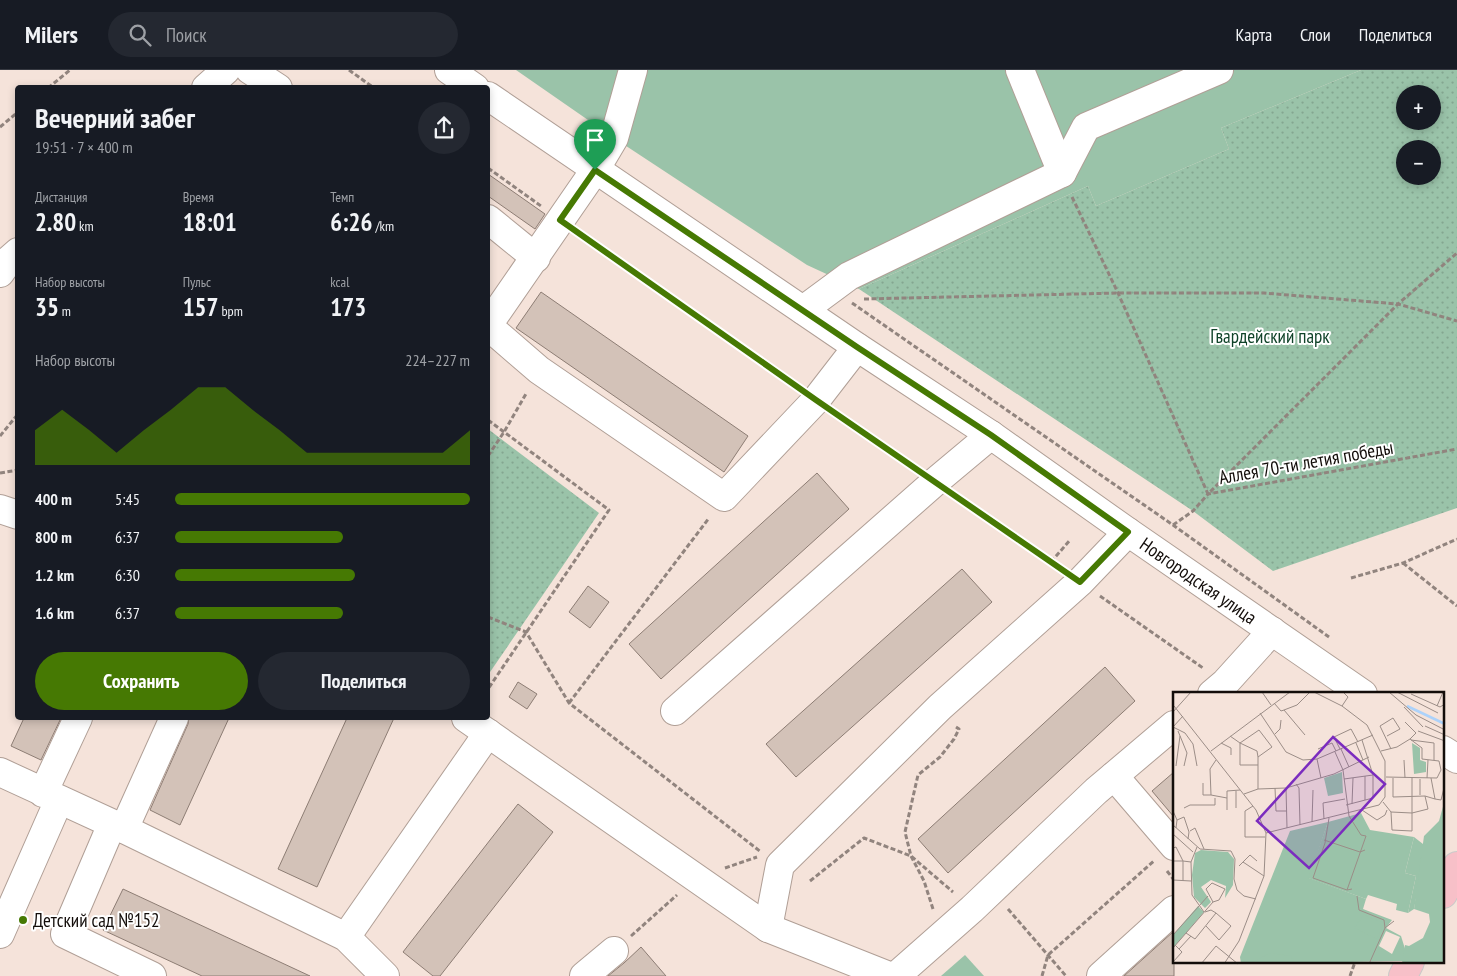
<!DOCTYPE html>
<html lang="ru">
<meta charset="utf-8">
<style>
body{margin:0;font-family:"PT Sans Narrow",sans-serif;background:#242831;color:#f1f3f6;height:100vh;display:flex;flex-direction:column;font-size:19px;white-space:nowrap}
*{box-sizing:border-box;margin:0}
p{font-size:16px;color:#9ea1a6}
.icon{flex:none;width:28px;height:28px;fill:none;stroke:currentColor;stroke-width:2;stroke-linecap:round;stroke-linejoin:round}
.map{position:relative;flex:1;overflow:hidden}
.details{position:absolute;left:15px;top:15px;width:475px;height:635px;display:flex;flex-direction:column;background:#171b24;border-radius:5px;box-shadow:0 2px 8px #0003}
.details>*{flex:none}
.controls{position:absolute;left:1396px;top:15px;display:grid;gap:10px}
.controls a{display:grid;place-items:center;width:45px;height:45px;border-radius:50%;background:#171b24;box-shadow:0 2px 8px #0003;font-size:25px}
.pin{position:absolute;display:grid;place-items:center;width:42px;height:42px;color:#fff;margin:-51px -21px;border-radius:50% 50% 50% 0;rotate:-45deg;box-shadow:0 0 5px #0007}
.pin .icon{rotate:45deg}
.round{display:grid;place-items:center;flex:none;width:52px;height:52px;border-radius:26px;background:#242831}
.summary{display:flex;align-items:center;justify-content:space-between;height:85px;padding:0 20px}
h1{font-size:28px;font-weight:700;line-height:38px}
.figures{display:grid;grid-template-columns:repeat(3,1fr);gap:8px;height:85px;padding:5px 20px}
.figures div{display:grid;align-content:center}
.figures b{font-size:25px;font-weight:700}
.figures small{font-size:14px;font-weight:400}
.figures p{font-size:14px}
.chart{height:140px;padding:10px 20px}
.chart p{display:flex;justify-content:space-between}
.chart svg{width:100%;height:90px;margin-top:5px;fill:#467903;opacity:.7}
.button{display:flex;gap:10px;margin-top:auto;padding:10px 20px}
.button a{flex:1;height:58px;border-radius:30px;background:#467903;color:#fff;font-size:20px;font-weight:700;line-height:58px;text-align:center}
.button a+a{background:#242831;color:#f1f3f6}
ul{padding:0 20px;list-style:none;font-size:16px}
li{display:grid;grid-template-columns:80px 60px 1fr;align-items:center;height:38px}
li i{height:12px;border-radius:6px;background:#467903}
header{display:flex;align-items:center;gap:30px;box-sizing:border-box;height:70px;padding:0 25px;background:#171b24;border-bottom:1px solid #363941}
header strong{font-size:24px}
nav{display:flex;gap:28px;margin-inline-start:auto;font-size:18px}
.search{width:350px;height:45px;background:#242831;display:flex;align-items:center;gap:12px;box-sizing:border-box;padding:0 18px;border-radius:28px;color:#9ea1a6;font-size:19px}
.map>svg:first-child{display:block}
.grass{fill:url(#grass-dots);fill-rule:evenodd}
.garden{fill:#9ac3a9}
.building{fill:#d3c2b8;stroke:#8d7d74}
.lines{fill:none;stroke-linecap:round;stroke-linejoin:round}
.minor-casing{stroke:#b09f96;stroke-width:30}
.major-casing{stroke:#cbcac9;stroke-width:30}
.path{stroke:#91847e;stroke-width:3;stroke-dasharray:5 2.5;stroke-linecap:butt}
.minor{stroke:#fff;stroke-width:28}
.major{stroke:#f7c0c8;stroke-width:28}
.route-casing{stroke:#fff;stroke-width:10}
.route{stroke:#467903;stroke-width:6}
.poi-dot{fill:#467903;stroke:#fff;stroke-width:2}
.labels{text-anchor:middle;stroke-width:4;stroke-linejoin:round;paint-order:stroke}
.park-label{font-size:19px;fill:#104329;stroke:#fff}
.street-label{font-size:19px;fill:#130d0a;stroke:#fff}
.poi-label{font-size:19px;fill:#130d0a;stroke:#fff;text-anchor:start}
.inset-river{fill:none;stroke:#acd2fa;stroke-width:2.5}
.inset-road{fill:none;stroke:#9b8d87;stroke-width:1}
.view{fill:#7b2cbf;fill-opacity:0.15;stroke:#7b2cbf;stroke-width:2.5}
.inset-edge{fill:none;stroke:#130d0a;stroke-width:2.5}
</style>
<header>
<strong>Milers</strong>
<div class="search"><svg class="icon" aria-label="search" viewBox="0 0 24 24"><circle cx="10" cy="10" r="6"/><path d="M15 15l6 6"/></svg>Поиск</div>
<nav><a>Карта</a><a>Слои</a><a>Поделиться</a></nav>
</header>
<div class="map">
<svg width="1457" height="906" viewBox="0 0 1457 906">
<defs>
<pattern id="grass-dots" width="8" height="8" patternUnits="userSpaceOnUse" patternTransform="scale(1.25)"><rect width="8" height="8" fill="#9ac3a9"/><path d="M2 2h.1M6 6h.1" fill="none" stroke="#84a690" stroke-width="1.8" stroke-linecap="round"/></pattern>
</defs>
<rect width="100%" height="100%" fill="#f5e3da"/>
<g class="grass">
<path d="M1361 0H1457V438L1273 501 1193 441 859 219 1088 116 1096 136 1229 79 1221 58ZM1405 24H1432V51H1405ZM1405 79H1432V106H1405Z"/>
<polygon points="488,359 599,443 488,605"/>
</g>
<g class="garden">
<polygon points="516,0 1361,0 1221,58 1229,79 1096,136 1088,116 859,219 807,195 614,68"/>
<polygon points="965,885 984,906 941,906"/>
</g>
<g class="building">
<polygon points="488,104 545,144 535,159 488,126"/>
<polygon points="541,222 748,366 724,402 516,258"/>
<polygon points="817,403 849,439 661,609 629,574"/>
<polygon points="962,499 992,532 796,707 766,674"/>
<polygon points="588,516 609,532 590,558 569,542"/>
<polygon points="1105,597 1135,631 948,803 918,769"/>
<polygon points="518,612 537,624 527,639 509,627"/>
<polygon points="24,648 61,648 41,690 11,676"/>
<polygon points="189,648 229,648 180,755 150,740 188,654"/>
<polygon points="347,648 394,648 317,817 278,799"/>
<polygon points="1174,702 1174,747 1152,721"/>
<polygon points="518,734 553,762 440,906 433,906 403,882"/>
<polygon points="123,819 310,906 202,906 103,860"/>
<polygon points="1174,861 1174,906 1124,906"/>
<polygon points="641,877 666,906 608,906 624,893"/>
</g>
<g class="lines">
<g class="minor-casing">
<g id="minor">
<polyline points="250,0 278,18"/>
<polyline points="449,0 475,18"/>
<polyline points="1020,0 1062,103"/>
<polyline points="206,18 226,0"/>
<path id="s1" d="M488 26 857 277 991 365 1128 462 1363 624"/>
<polyline points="488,149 536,188"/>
<polyline points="0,203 10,189 18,182"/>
<polyline points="803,240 849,206 1062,103 1086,57 1219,0"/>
<polyline points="488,255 595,100 614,68 633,0"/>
<polyline points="488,256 539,300 724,427 816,330 857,277"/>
<polyline points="0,439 18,445"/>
<polyline points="1212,624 1225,613 1272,561"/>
<polyline points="675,641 936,411 991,365"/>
<polyline points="466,648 768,858 889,906"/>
<polyline points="1443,680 1457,689"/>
<polyline points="0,702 124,759 346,867 385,906"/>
<polyline points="1114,706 1174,776"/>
<polyline points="43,723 78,648"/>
<polyline points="112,754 65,864 152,906"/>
<polyline points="124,759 174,648"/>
<polyline points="768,858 780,795 940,637 1080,512 1128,462"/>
<polyline points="0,864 59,730"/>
<polyline points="346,867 488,663"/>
<polyline points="584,906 614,881"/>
<polyline points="896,906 972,839 1096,721 1174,655"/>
<polyline points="1101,906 1174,840"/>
</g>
</g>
<g class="major-casing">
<g id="major">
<polyline points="1443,824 1457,796"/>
<polyline points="1403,906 1410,892"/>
</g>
</g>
<g class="path">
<polyline points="349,0 374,18"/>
<polyline points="48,18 70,0"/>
<polyline points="0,57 18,42"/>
<polyline points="488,98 541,136"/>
<polyline points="1072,127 1118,223 1208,424 1398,234 1457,183"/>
<polyline points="581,164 796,316"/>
<polyline points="864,229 1118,223 1264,223 1398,234 1457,251"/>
<polyline points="852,233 1173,455 1329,567"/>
<polyline points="836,344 914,397"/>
<polyline points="488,350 609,440 488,619"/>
<polyline points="0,366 18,344"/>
<polyline points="488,386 504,362 527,322"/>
<polyline points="0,403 18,400"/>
<polyline points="956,426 1060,498"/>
<polyline points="1173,455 1193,441 1208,424 1457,379"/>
<polyline points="1051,492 1070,470"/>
<polyline points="1403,493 1457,536"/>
<polyline points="1351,508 1403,493 1457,469"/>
<polyline points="1100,526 1203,598"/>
<polyline points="488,547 526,562 569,633 761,782"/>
<polyline points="569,633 709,448"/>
<polyline points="725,798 757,787"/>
<polyline points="1167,801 1174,810"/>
<polyline points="810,811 864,768 911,786 953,822"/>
<polyline points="933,839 924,811 911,786 905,762 918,705 940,687 954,669 959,659 956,657"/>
<polyline points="1008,839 1066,906"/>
<polyline points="631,866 677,825"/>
<polyline points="1042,906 1048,885 1155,790"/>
<polyline points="1350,906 1355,892"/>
</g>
<use href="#minor" class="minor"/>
<use href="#major" class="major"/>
</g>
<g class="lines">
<g class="route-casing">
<polygon id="route" points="595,100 857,277 991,365 1128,462 1080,512 816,330 560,150"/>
</g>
<use href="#route" class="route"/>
</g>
<circle class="poi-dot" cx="23" cy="850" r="5"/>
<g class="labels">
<g class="park-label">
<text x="1270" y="273">Гвардейский парк</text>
</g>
<g class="street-label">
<text transform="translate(1306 392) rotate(-10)" y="7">Аллея 70-ти летия победы</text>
<text dy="7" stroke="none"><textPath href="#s1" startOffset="860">Новгородская улица</textPath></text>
</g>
<g class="poi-label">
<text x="33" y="857">Детский сад №152</text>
</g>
</g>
<g transform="translate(1173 622)">
<rect width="271" height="271" fill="#f5e3da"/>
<path d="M239 51 247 56V68L253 70V80L241 82ZM169 80 170 101 155 104 151 86ZM155 130 136 186 193 207 190 217 219 228 213 236 228 244 233 260 230 269 68 272 67 265 117 139ZM213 239 227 245 219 262 206 254ZM241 145 250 152 251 164 241 217 235 221 243 184 232 181ZM28 158 55 160 61 167 60 193 52 206 53 194 38 188 28 195 38 210 32 216 21 205 19 183 22 161ZM25 214 31 220 0 256V243Z" fill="#9ac3a9" fill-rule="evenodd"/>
<path d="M271 111V271H229L232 253 236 254 250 246 257 230 256 222 241 217 251 144 266 129ZM191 223 211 231 204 247 181 236ZM98 261 118 264 121 271H77Z" fill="#9ac3a9"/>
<path d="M188 121 197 138 241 145 232 181 243 184 235 221 223 218 224 212 195 203 193 207 135 186 155 130Z" fill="#9ac3a9"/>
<path class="inset-river" d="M234 14 272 32"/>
<path class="inset-road" d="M89 0 98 13M216 0 243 23 272 38M224 0 265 21M238 2 267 15 272 12M101 11 108 19 111 18 132 43M1 14 83 118 93 141 91 184 66 249 51 272M169 14 175 5 170 0M264 14 270 0M231 15 250 35M111 18 124 13 137 0M0 20 18 0M87 21 113 60 130 68 144 67 200 43M10 24 0 35 12 41 20 52 24 74M232 30 243 41 237 47M252 34 272 43M5 39 14 61 11 74M245 39 272 49M102 42 107 37 108 28M57 44 67 51 86 38 99 55 85 65M214 44 227 37 220 26 207 34 218 57M238 48 261 51V68M48 51 58 56V63M183 51 190 68M145 57 159 51 163 59M167 57 161 45 178 37 185 50M168 57 176 75M38 59 117 0M208 59 224 55 237 47 249 56V67L266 69 268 78 264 86 213 85M162 60 170 78 176 124 188 143 193 144 174 198M144 67 148 86M43 68 37 77 38 103 54 106M231 68 232 86M3 74 7 44M220 86V105L252 104 262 107 258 86M239 86V121L255 117 252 104M254 86 255 68M171 87 200 83M247 87V103M30 91V103H38M123 92 126 96 127 133M102 96 103 119H114M113 96 114 136M85 97V65L84 59 67 51V73H85M71 102 85 97 113 96 161 82 196 65M262 107 268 108 271 96M192 108V84M210 110 218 120 219 138 239 139V121L218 120M179 112 180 86M173 113 200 106V83L189 48M80 114 72 119V145H92M11 116 17 113H42V106M63 116V99M54 118V99L67 98M189 118 204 128 212 123 214 118M0 119 4 128 3 136M156 126 152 151 140 186 174 198 179 197M151 127 150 111 172 107M4 128 11 125 16 140 15 147M139 130 140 98M0 133 27 157 58 159 62 167 61 187 64 198 71 204 83 207M17 139 22 136 31 157M93 141 206 113 212 105V69L194 33 169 14 141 0M0 142 20 160M151 148 187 160 192 158M24 155 18 170 19 203 31 220M0 156 3 155 10 169 18 170M0 169H10V189M70 170 77 163 84 169M66 174 70 170 91 184M0 188 18 189M184 204 186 218 211 228 212 236M33 234 46 248 58 234 43 221M13 241 22 247 43 221 38 218 32 220M0 243 35 204M0 256 40 210 46 208 52 197 39 191 33 197 40 210M6 257 18 244M0 270 9 260 2 253M28 272 43 254 65 272M196 272 212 236 221 229"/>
<path class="view" d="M160 45 212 92 136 176 84 129Z"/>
<rect width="271" height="271" class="inset-edge"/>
</g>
</svg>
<div class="controls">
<a>+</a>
<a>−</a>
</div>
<div class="pin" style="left:595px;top:100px;background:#1e9e55"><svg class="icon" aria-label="arrive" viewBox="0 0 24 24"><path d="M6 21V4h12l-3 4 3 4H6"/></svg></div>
<section class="details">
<div class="summary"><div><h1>Вечерний забег</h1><p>19:51 · 7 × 400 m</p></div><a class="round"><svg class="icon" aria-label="share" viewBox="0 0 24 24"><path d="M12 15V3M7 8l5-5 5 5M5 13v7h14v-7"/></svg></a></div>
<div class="figures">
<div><p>Дистанция</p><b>2.80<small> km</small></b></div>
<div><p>Время</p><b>18:01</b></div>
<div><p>Темп</p><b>6:26<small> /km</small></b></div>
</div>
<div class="figures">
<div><p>Набор высоты</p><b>35<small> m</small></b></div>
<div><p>Пульс</p><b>157<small> bpm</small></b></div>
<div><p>kcal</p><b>173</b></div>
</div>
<div class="chart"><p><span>Набор высоты</span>224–227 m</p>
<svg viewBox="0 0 160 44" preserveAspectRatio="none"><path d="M0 44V27L10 17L20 27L30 38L40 27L50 17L60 6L70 6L80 17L90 27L100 38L110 38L120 38L130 38L140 38L150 38L160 27V44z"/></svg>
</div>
<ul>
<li><b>400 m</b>5:45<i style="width:100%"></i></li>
<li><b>800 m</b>6:37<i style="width:57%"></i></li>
<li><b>1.2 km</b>6:30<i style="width:61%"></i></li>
<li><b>1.6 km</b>6:37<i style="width:57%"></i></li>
</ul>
<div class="button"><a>Сохранить</a><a>Поделиться</a></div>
</section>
</div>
